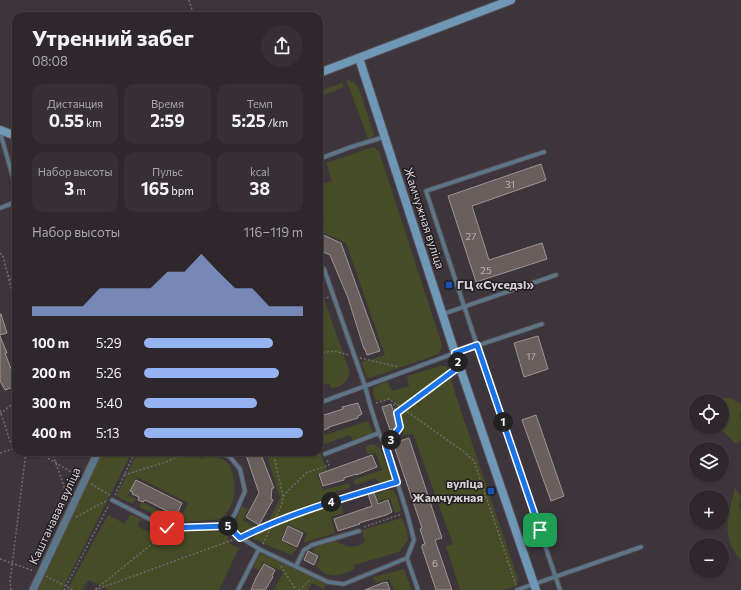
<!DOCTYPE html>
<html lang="ru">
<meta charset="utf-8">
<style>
body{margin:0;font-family:Commissioner,sans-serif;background:#363035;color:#f1f3f6;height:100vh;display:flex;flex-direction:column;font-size:15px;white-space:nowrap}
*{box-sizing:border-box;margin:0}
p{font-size:13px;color:#a7a6aa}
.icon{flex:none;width:22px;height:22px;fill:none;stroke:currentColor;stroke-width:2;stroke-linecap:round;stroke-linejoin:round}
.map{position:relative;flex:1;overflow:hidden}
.details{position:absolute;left:12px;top:12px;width:311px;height:444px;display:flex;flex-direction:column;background:#2e282d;border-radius:12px;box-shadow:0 1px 3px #0004,0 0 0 1px #494449}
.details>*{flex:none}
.tools{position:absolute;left:689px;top:394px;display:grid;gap:8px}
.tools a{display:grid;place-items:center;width:40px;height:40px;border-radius:50%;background:#2e282d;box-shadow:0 1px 3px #0004,0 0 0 1px #494449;font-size:20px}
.pin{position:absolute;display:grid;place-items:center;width:34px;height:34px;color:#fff;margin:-17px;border-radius:8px;box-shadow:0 2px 6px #0006}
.km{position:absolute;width:20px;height:20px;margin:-10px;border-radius:50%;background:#222;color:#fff;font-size:11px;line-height:20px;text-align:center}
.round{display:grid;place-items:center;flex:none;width:42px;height:42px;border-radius:21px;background:#363035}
.head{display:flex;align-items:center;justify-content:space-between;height:68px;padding:0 20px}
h1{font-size:22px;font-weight:700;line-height:30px}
.stats{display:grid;grid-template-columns:repeat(3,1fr);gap:6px;height:68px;padding:4px 20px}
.stats div{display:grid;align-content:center;border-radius:10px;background:#363035;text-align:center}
.stats b{font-size:17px;font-weight:700}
.stats small{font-size:11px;font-weight:400}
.stats p{font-size:11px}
.chart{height:112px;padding:8px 20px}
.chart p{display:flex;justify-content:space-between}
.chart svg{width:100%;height:72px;margin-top:4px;fill:#95b2f1;opacity:.7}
ul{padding:0 20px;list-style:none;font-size:13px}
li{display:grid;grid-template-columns:64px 48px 1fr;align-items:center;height:30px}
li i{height:10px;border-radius:5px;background:#95b2f1}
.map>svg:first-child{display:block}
.green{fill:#464c25}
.building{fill:#6a5f5c;stroke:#a09491}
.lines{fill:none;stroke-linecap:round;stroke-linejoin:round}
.lane-casing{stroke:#595158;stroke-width:5.5}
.street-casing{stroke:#595158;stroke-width:9}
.secondary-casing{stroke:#595158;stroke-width:10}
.path{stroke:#716a70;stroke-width:1.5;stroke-dasharray:2 2;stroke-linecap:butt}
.lane{stroke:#5c7689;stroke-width:3.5}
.street{stroke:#5c7689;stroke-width:7}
.secondary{stroke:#6f98b7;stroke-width:8}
.route-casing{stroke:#fff;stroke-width:8}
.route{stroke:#1a73e8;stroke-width:5}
.transit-dot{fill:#1a4fb4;stroke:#211e21;stroke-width:1.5}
.labels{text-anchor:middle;stroke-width:3;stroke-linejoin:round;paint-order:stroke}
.number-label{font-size:10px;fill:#bbb4b7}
.street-label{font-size:12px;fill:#d6d1d5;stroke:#211e21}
.poi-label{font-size:12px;font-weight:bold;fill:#d6d1d5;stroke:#211e21;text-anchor:start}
</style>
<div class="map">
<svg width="741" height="590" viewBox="0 0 741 590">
<rect width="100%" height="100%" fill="#3d353c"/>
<g class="green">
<polygon points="346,79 355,83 359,89 374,134 369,141"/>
<polygon points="342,83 344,87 319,97 319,91"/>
<polygon points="373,147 379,151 442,345 439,354 370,378 367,377 361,362 385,355 346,243 322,232 325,222 319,220 319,185 332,181 326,163"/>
<path d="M319 285 350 373C346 383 342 387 331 388L329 383 319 386Z"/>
<polygon points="440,366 446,366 450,373 455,393 518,579 516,586 504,590 460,590 446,546 453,544 413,434 403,435 400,415 394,400 376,401 373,393 374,387 387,381 392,391 409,386 407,376"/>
<polygon points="719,397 733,399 741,404 741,413 739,414 741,419 741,440 736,444 719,427 722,427 722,401 712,401"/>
<polygon points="368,421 373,433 353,441 350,435 319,446 319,437"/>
<polygon points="373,444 379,447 382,453 392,479 380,484 376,478 355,485 353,480 382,470 376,453 368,454 365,447"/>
<polygon points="319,450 327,470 317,474 323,490 349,483 350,488 330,493 332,498 268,522 280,498 266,452 319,452"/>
<polygon points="102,452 132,452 62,590 38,590"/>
<path d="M138 452H186L203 459 208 453C215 456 226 459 230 466 231 468 232 472 233 475 237 492 234 507 221 519L176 523H172L164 519 166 515 181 517 188 503 137 477 128 495 136 499 133 504 116 496Z"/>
<path d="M735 488 741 496 739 507 741 511V561C720 535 728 517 735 488Z"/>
<polygon points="387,490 393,490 396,494 401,511 395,513 390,498 377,502 374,495"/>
<polygon points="339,501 344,513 331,517 335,533 303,543 307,533 288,524 280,540 297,549 291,555 251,538 265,530"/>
<polygon points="142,502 160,511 158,516 139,507"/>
<polygon points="242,506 248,509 243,520 255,527 241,532 237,529 234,525"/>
<polygon points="130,514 141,519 137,526 162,538 172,532 216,531 224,533 228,536 230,544 239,548 219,590 110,590 88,580 82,590 67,590 108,515 125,524"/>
<path d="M402 518 407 530 408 540 399 552 354 565V569C338 577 329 579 316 566L321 556 312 551 316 547 335 541C347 547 354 550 365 542L362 530Z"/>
<polygon points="260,553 326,584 324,589 312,583 308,590 274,590 283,572 263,562 259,570 253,568"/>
<polygon points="404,569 412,590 394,590 389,579 376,583 373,577"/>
</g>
<g class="building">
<polygon points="541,164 546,180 472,206 489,260 542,243 547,259 476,282 448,196"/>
<polygon points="319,233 341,243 380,351 367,355 365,349 364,349 348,298 330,255 319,250"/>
<polygon points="0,314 1,314 7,333 0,335"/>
<polygon points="0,336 7,353 5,353 11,369 12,369 16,381 16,386 5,390 0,381"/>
<polygon points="538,336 548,369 524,377 514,343"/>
<polygon points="358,403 362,414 358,416 358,418 329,427 329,428 322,431 322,429 319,430 319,406 321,406 324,415 343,409 342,407"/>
<polygon points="391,404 399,427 390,430 382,407"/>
<polygon points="536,415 564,496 551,501 522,420"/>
<polygon points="409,438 442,538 435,540 452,590 436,590 422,548 422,545 425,544 420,529 422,528 393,443"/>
<polygon points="245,452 260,452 274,488 272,488 271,499 273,500 259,525 246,517 259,493"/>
<polygon points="372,455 377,467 356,475 356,474 344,478 344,480 323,486 319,474"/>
<polygon points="136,480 182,503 177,514 174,513 173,514 145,500 143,502 138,500 139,497 132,494 133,492 130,491"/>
<polygon points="374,493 378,504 388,500 392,512 386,515 359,523 360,524 338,531 334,519 372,506 368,494"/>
<polygon points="288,526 303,533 297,547 282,540"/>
<polygon points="308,551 318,556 314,565 304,560"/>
<polygon points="264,564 275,570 272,576 273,577 265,590 251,590 256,578"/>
<polygon points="387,582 390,590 365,590 382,583"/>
</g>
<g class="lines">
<g class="lane-casing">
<g id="lane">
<polyline points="0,132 16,188"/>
<polyline points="544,152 426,191 477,345 560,590"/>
<polyline points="319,159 351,147 384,137"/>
<polyline points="10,204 16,207"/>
<polyline points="0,208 16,202"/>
<polyline points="319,266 324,269 365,386 370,405 379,433 386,447 407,513 414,540 407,558 418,590"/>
<polyline points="443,314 556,275"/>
<polyline points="319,403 455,353 542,324"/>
<polyline points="219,452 230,457 240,469 245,491 235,514 227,526 240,537 259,549 238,590"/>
<polyline points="325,454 379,433"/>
<polyline points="340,499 397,482"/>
<polyline points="112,500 167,528 227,526"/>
<polyline points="259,549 328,582 344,584 407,558"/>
<polyline points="296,566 304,550 312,545 359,531"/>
<polyline points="517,590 641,547"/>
</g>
</g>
<g class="street-casing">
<polyline id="street" points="33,590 98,452"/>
</g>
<g class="secondary-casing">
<g id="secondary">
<polyline points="359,58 455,353 536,590"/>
<polyline points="319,73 511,0"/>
<polyline points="0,130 16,136"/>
</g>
</g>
<g class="path">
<polyline points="189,0 194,16"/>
<polyline points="0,253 3,256 16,308"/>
<polyline points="8,275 16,287"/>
<polyline points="319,300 329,297"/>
<polyline points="319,353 334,351 349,355"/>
<polyline points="360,358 399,367"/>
<polyline points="376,403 389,399 463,451 474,461 516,585"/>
<polyline points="0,410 12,447"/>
<polyline points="397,413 453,371"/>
<polyline points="0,414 16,401"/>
<polyline points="390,442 400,427 393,402"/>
<polyline points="38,452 79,477"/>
<polyline points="52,452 68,498"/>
<polyline points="0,453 16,448"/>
<polyline points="124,475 169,461 187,452"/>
<polyline points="91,484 110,495"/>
<polyline points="115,495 135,452"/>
<polyline points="283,496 306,473 329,465 327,459"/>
<polyline points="76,517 108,500"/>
<polyline points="364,527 402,514"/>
<polyline points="245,535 262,527 335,501"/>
<polyline points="263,544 282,504 283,496 273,452"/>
<polyline points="0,559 34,571"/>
<polyline points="281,566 296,590"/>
<polyline points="46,576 73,590"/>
<polyline points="96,589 157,540 164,532"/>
<polyline points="11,590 10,582 26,452"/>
<polyline points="64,590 109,505"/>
<polyline points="95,590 235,539"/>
<polyline points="299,590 311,579"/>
</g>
<use href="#lane" class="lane"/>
<use href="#street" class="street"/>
<use href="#secondary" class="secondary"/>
</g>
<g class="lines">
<g class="route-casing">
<path id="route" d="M167 528 228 526 240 538C290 513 344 498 397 482L386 447 400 427 397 413 460 366 455 353 477 345 540 530"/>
</g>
<use href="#route" class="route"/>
</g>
<g class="transit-dot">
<rect x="445" y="281" width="8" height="8" rx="2"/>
<rect x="487" y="487" width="8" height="8" rx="2"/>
</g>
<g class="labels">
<g class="number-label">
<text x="510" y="188">31</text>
<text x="471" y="240">27</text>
<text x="486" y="274">25</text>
<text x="531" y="360">17</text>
<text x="435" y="567">6</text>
</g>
<g class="street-label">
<text transform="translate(424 218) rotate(72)" y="4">Жамчужная вуліца</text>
<text transform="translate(55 516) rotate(-65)" y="4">Каштанавая вуліца</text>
</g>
<g class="poi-label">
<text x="457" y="289">ГЦ «Суседзі»</text>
<text x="483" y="488" text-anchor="end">вуліца<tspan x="483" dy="14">Жамчужная</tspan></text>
</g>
</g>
</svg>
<div class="tools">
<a><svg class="icon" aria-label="locate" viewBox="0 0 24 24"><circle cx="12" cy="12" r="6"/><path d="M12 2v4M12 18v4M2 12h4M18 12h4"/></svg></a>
<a><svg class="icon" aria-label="layers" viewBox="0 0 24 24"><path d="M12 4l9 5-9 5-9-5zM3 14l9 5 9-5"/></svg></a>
<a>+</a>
<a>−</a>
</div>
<div class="pin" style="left:540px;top:530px;background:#1e9e55"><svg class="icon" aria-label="arrive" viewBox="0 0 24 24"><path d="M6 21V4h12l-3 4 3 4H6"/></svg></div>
<div class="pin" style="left:167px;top:528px;background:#d93025"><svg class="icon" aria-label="check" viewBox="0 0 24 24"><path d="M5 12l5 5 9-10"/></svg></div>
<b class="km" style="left:503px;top:422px">1</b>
<b class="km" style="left:458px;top:362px">2</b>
<b class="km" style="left:391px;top:440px">3</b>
<b class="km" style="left:331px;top:502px">4</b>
<b class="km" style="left:228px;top:526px">5</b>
<section class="details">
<div class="head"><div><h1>Утренний забег</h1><p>08:08</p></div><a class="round"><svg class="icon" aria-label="share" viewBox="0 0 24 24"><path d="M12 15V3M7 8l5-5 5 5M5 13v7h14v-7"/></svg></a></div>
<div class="stats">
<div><p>Дистанция</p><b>0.55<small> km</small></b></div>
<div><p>Время</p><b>2:59</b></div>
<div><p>Темп</p><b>5:25<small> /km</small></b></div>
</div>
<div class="stats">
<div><p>Набор высоты</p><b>3<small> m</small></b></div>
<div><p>Пульс</p><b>165<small> bpm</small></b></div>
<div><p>kcal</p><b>38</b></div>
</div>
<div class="chart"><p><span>Набор высоты</span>116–119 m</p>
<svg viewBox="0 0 160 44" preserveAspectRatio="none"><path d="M0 44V38L10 38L20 38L30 38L40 27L50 27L60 27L70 27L80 17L90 17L100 6L110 17L120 27L130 27L140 38L150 38L160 38V44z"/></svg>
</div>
<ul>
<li><b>100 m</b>5:29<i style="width:81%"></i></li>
<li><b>200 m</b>5:26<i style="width:85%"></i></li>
<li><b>300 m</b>5:40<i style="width:71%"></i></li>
<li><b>400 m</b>5:13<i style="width:100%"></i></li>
</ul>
</section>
</div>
